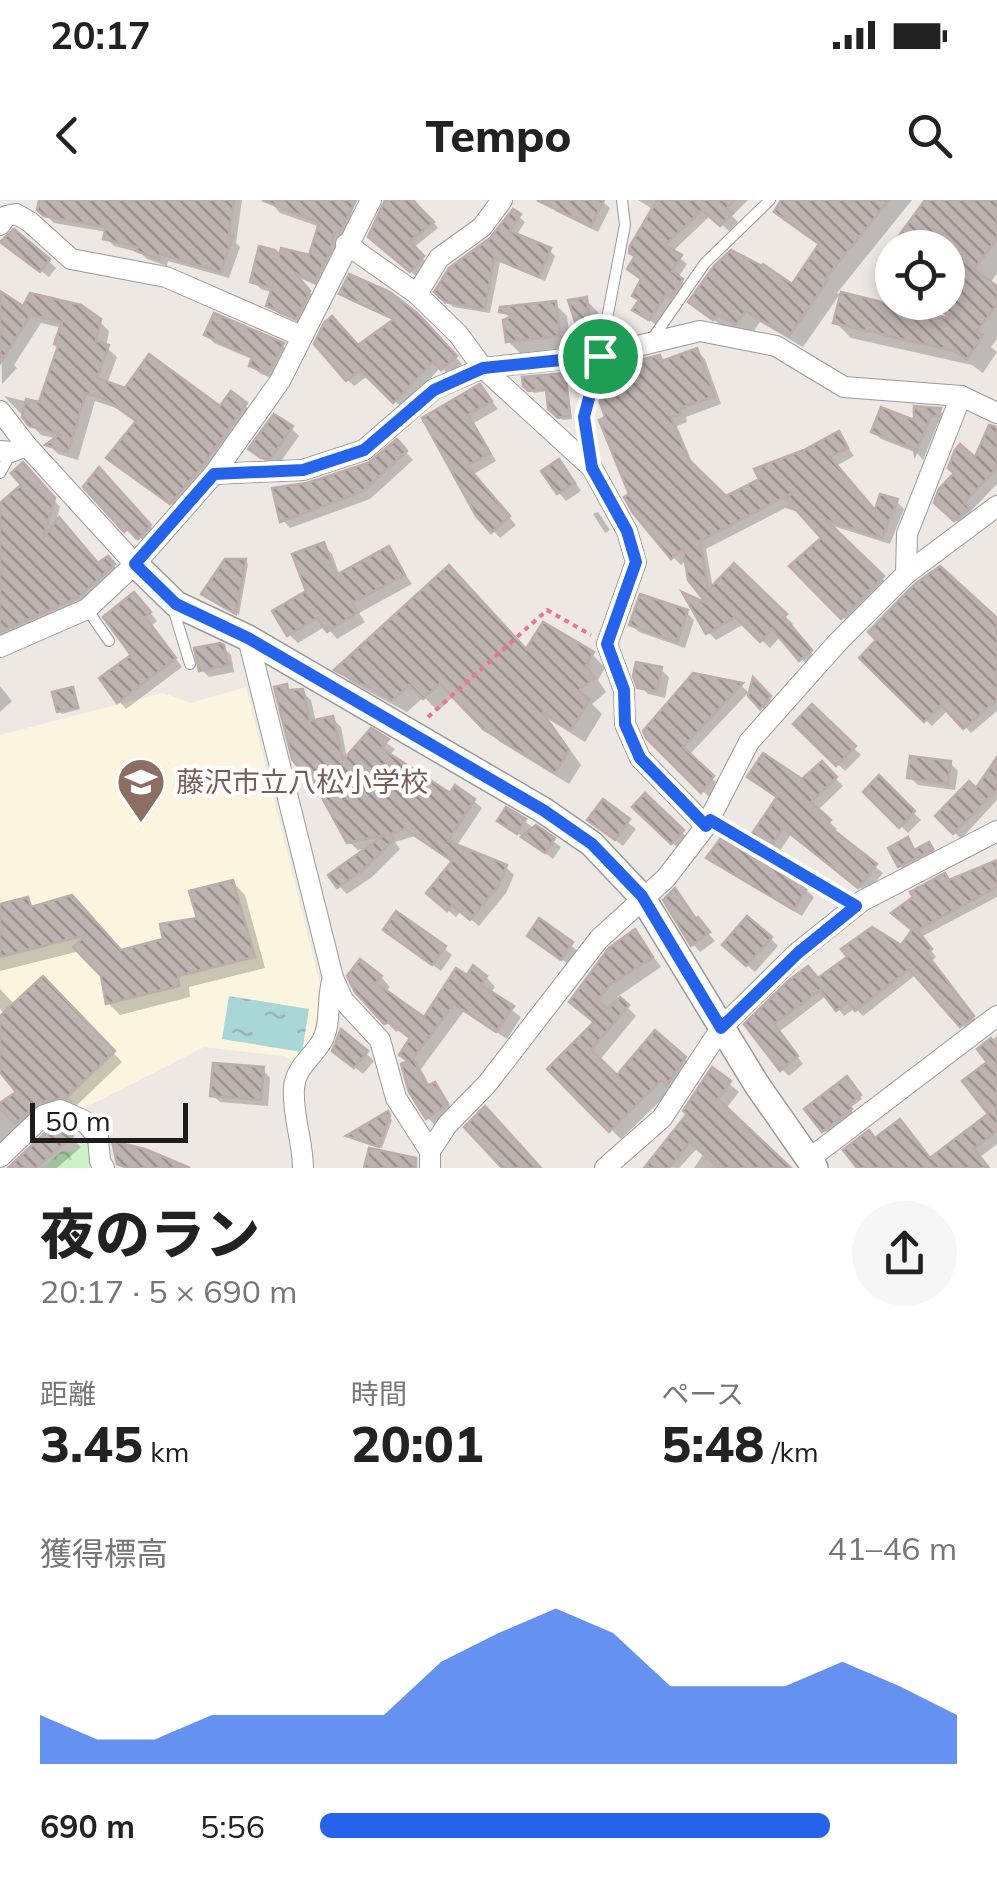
<!DOCTYPE html>
<html lang="ja">
<meta charset="utf-8">
<style>
body{margin:0;font-family:Mulish,"Noto Sans JP",sans-serif;background:#f6f6f6;color:#222;height:100vh;display:flex;flex-direction:column;font-size:38px;white-space:nowrap}
*{box-sizing:border-box;margin:0}
p{font-size:32px;color:#767676}
.icon{flex:none;width:55px;height:55px;fill:none;stroke:currentColor;stroke-width:2;stroke-linecap:round;stroke-linejoin:round}
.map{position:relative;height:968px;overflow:hidden}
.drawer{display:flex;flex-direction:column;background:#fff;flex:1}
.drawer>*{flex:none}
.fabs{position:absolute;left:875px;top:30px;display:grid;gap:20px}
.fabs a{display:grid;place-items:center;width:90px;height:90px;border-radius:50%;background:#fff;box-shadow:0 5px 15px #0003;font-size:50px}
.scale{position:absolute;left:30px;bottom:25px;width:158px;box-sizing:border-box;padding-left:10px;border:5px solid #1d1d1d;border-top:0;font-size:28px;line-height:35px;white-space:nowrap;color:#1d1d1d;-webkit-text-stroke:8px #fff;paint-order:stroke}
.pin{position:absolute;display:grid;place-items:center;width:85px;height:85px;color:#fff;margin:-42px;border:5px solid #fff;border-radius:50%;box-shadow:0 2px 10px #0007}
.round{display:grid;place-items:center;flex:none;width:105px;height:105px;border-radius:52px;background:#f6f6f6}
.summary{display:flex;align-items:center;justify-content:space-between;height:170px;padding:0 40px}
h1{font-size:55px;font-weight:800;line-height:75px}
.stats{display:grid;grid-template-columns:repeat(3,1fr);gap:15px;height:170px;padding:10px 40px}
.stats div{display:grid;align-content:center}
.stats b{font-size:50px;font-weight:800}
.stats small{font-size:28px;font-weight:400}
.stats p{font-size:28px}
.chart{height:280px;padding:20px 40px}
.chart p{display:flex;justify-content:space-between}
.chart svg{width:100%;height:180px;margin-top:10px;fill:#2563eb;opacity:.7}
ul{padding:0 40px;list-style:none;font-size:32px}
li{display:grid;grid-template-columns:160px 120px 1fr;align-items:center;height:75px}
li i{height:25px;border-radius:12px;background:#2563eb}
.status{display:flex;justify-content:space-between;align-items:center;height:70px;padding:0 50px;background:#fff;direction:ltr}
.status svg{height:28px;fill:currentColor}
header{display:flex;justify-content:space-between;align-items:center;height:130px;padding:0 40px;background:#fff;font-size:45px;font-weight:800}
.map>svg:first-child{display:block}
.education{fill:#fbf5df}
.park{fill:url(#park-crowns)}
.water{fill:url(#water-ripples)}
.shadow{fill:#0003;fill-rule:evenodd}
.building{fill:url(#building-back-hatch);stroke:#bdaca8;stroke-width:2.5}
.lines{fill:none;stroke-linecap:round;stroke-linejoin:round}
.service-casing{stroke:#9a9a9a;stroke-width:12}
.minor-casing{stroke:#9a9a9a;stroke-width:22}
.tertiary-casing{stroke:#9a9a9a;stroke-width:28}
.path{stroke:#ea7785;stroke-width:4;stroke-dasharray:5 5;stroke-linecap:butt}
.service{stroke:#fff;stroke-width:10}
.minor{stroke:#fff;stroke-width:20}
.tertiary{stroke:#fff;stroke-width:25}
.route-casing{stroke:#fff;stroke-width:20}
.route{stroke:#2563eb;stroke-width:12}
.labels{text-anchor:middle;stroke-width:8;stroke-linejoin:round;paint-order:stroke}
.education-label{font-size:28px;fill:#785e54;stroke:#fff;text-anchor:start}
</style>
<div class="status"><b>20:17</b><svg viewBox="0 0 49 12"><path d="M0 12V9h3v3zM5 12V6h3v6zM10 12V3h3v9zM15 12V0h3v12zM26 1h20v11H26zM47 4h2v5h-2z"/></svg></div>
<header><svg class="icon" aria-label="back" viewBox="0 0 24 24"><path d="M15 5l-7 7 7 7"/></svg>Tempo<svg class="icon" aria-label="search" viewBox="0 0 24 24"><circle cx="10" cy="10" r="6"/><path d="M15 15l6 6"/></svg></header>
<div class="map">
<svg width="997" height="968" viewBox="0 0 997 968">
<defs>
<pattern id="park-crowns" width="20" height="18" patternUnits="userSpaceOnUse" patternTransform="scale(2.5)"><rect width="20" height="18" fill="#cbf3c5"/><path d="M2 6a3 3 0 1 1 6 0M12 15a3 3 0 1 1 6 0" fill="none" stroke="#aed0a9"/></pattern>
<pattern id="water-ripples" width="26" height="14" patternUnits="userSpaceOnUse" patternTransform="scale(2.5)"><rect width="26" height="14" fill="#a9d6d6"/><path d="M2 4q2-2 4 0t4 0M15 11q2-2 4 0t4 0" fill="none" stroke="#91b7b7"/></pattern>
<pattern id="building-back-hatch" width="6" height="6" patternUnits="userSpaceOnUse" patternTransform="scale(2.5)"><rect width="6" height="6" fill="#bdb3b1"/><path d="M-1 5l2 2M0 0l6 6M5-1l2 2" fill="none" stroke="#99918f"/></pattern>
</defs>
<rect width="100%" height="100%" fill="#ede8e4"/>
<polygon class="education" points="246,487 321,789 311,849 297,864 283,856 204,847 81,910 0,823 0,535 163,493 191,503"/>
<polygon class="park" points="88,942 96,968 42,968 62,951 70,952"/>
<polygon class="water" points="229,796 309,809 302,852 222,839"/>
<g class="shadow">
<polygon points="42,0 242,0 236,43 240,47 229,78 168,61 167,66 147,59 141,53 114,46 106,38 107,32 54,23 40,9"/>
<polygon points="273,0 356,0 343,42 322,88 295,76 316,100 304,125 277,113 269,105 273,93 261,89 253,81 281,60 311,58 320,27 280,13 272,4"/>
<polygon points="385,0 415,0 438,28 413,48 427,63 416,76 376,42"/>
<polygon points="549,0 601,0 610,8 598,32 555,11"/>
<polygon points="638,0 748,0 732,16 738,22 729,31 711,15 672,52 687,64 678,78 689,87 678,102 674,99 656,125 635,109 641,102 654,10"/>
<polygon points="784,0 912,0 837,93 840,94 803,147 760,122 750,136 733,127 728,131 691,102 793,87 821,47 777,12"/>
<polygon points="928,0 997,0 997,74 990,83 997,89 997,139 991,147 997,152 983,173 972,165 851,138 835,122 955,123 927,102 948,102 948,48"/>
<polygon points="513,12 525,22 516,36 549,50 555,56 545,81 500,62 490,113 453,107 438,91 492,40"/>
<polygon points="20,35 56,68 49,77 1,40"/>
<polygon points="892,49 892,77 881,65"/>
<polygon points="342,93 415,115 462,164 450,176 441,167 402,208 369,175 354,186 347,179 358,148 395,121 349,100"/>
<polygon points="0,94 24,109 99,121 109,131 106,147 117,157 107,184 221,209 232,195 255,214 180,311 109,258 138,222 119,209 95,201 78,260 58,254 49,245 57,239 41,235 4,196 41,205 61,148 62,128 41,123 14,165 17,168 2,184"/>
<polygon points="586,100 598,112 603,153 596,154 584,142"/>
<polygon points="555,104 567,116 571,147 520,153 508,141 511,119 502,111"/>
<polygon points="207,135 282,145 290,153 276,180 259,173 252,165 254,160 214,143"/>
<path d="M697 151 705 159 721 204 686 217 687 222 677 226 695 269 726 299 839 234 854 256 836 266 877 314 896 301 904 309 890 344 827 324 890 386 851 425 793 366 824 338 805 317 789 306 706 349 713 389 734 367 793 424 790 427 818 460 809 467 781 436 770 448 744 424 716 440 708 432 714 409 688 359 681 365 673 357 632 295 659 158 664 163ZM821 276 800 298 792 290Z"/>
<polygon points="564,175 567,179 572,219 563,220 550,208 548,191 534,193 526,185"/>
<polygon points="487,195 498,209 474,223 496,261 472,275 516,325 500,338 478,315 426,219"/>
<polygon points="917,209 940,211 948,218 946,223 938,223 923,260 917,253 881,239 874,232 916,223"/>
<polygon points="291,228 299,236 279,264 271,265 259,257"/>
<polygon points="997,228 997,284 970,312 975,317 963,327 937,302 975,261"/>
<polygon points="397,243 413,260 370,299 290,328 283,320 298,287 370,265"/>
<polygon points="567,270 581,291 566,301 559,293"/>
<polygon points="36,280 60,307 57,318 99,366 108,359 120,372 86,404 0,443 0,306"/>
<polygon points="109,281 160,337 150,348 140,337 136,340 86,287"/>
<polygon points="598,312 610,330 605,333 593,314"/>
<polygon points="323,345 332,354 340,376 389,350 412,384 359,413 365,422 337,439 326,426 298,443 289,434 309,392"/>
<polygon points="245,361 248,364 239,415 208,396"/>
<polygon points="142,403 157,421 151,426 182,467 126,509 119,501 134,456"/>
<polygon points="687,413 694,420 685,448 639,432 632,425"/>
<polygon points="997,421 997,511 971,533 949,509 932,526 862,458"/>
<polygon points="223,447 231,455 234,472 209,477 202,470"/>
<polygon points="592,454 605,468 598,480 606,492 592,504 602,514 585,542 548,519 581,565 569,584 500,542 455,495 438,511 424,497 407,512 351,482 338,470"/>
<polygon points="661,470 669,477 665,498 648,494 640,486"/>
<polygon points="694,476 742,486 751,495 755,481 772,501 764,510 748,493 688,556 720,586 710,598 648,536"/>
<polygon points="0,486 12,501 0,512"/>
<polygon points="286,487 292,492 302,492 311,500 316,523 333,519 341,527 347,558 371,532 395,549 389,556 450,597 474,601 482,608 456,647 506,667 514,675 506,693 479,726 461,711 456,717 437,701 454,662 415,636 395,642 400,649 372,677 347,694 339,686 372,647 358,650 349,642"/>
<polygon points="73,490 80,509 62,514 59,510"/>
<polygon points="812,508 861,555 845,571 796,524"/>
<polygon points="950,563 958,571 955,590 918,585 910,577"/>
<polygon points="821,564 843,586 817,611 837,629 833,633 883,673 867,693 792,633 779,652 754,635"/>
<polygon points="997,570 997,600 961,639 938,616 977,592"/>
<polygon points="879,579 921,620 908,633 866,592"/>
<polygon points="645,597 690,640 680,650 635,607"/>
<polygon points="603,603 636,629 623,646 598,627"/>
<polygon points="500,620 524,621 561,647 553,659"/>
<polygon points="722,641 806,690 814,697 802,716 717,665 710,658"/>
<polygon points="908,641 917,651 929,645 936,652 906,673 900,666"/>
<polygon points="997,662 997,697 921,737 936,757 931,761 979,824 969,832 917,774 863,816 855,808 844,816 827,795 779,832 803,864 789,876 782,869 748,825 819,781 902,749 950,682"/>
<polygon points="233,682 245,695 265,768 189,787 190,797 120,815 108,803 104,775 80,751 0,771 0,721 27,700 36,709 121,752 166,741 200,720"/>
<polygon points="540,721 579,752 570,765 537,743"/>
<polygon points="697,721 715,741 700,752 693,744"/>
<polygon points="635,732 661,767 617,797 636,816 599,861 617,879 684,858 694,868 621,939 550,869 597,823 582,811"/>
<polygon points="394,737 444,748 452,755 441,771"/>
<polygon points="770,738 778,746 755,772 733,753"/>
<polygon points="381,777 390,787 385,792 425,820 467,779 486,777 495,787 490,794 521,817 507,839 464,811 421,869 431,888 434,885 443,895 455,914 437,927 428,918 410,862 413,839 400,830 396,832 357,791"/>
<polygon points="43,779 122,862 76,906 66,905 0,956 0,906 20,893 0,868 0,829 11,821 0,809 0,789 15,805"/>
<polygon points="997,836 997,944 980,957 988,968 860,968 847,951 876,941 931,960 992,914 990,862 980,849"/>
<polygon points="366,853 374,861 363,874 343,858"/>
<polygon points="263,870 270,878 268,906 220,902 212,895"/>
<polygon points="713,870 739,892 725,910 783,968 694,968 723,925 721,923 679,968 649,966 690,915"/>
<polygon points="847,879 862,899 850,908 853,913 827,933 808,909"/>
<polygon points="387,914 392,920 382,948 350,936"/>
<polygon points="59,927 81,947 57,968 10,968"/>
</g>
<g class="building">
<polygon points="39,0 234,0 229,35 233,36 221,72 160,54 159,59 136,51 138,47 103,39 106,27 44,16 37,10"/>
<polygon points="262,0 356,0 340,32 334,33 330,52 314,82 295,73 310,91 296,119 266,106 272,88 250,82 259,46 275,50 279,55 281,48 309,55 319,23"/>
<polygon points="385,0 412,0 434,22 410,41 424,56 410,72 368,37"/>
<polygon points="537,0 604,0 591,26"/>
<polygon points="657,0 735,0 727,8 733,13 720,26 702,10 665,45 682,55 672,71 683,79 671,97 666,94 649,120 632,110 639,100 632,96 641,79 627,69 635,56 629,53 630,46"/>
<polygon points="781,0 889,0 826,78 828,80 789,136 746,111 736,124 718,115 713,120 688,102 714,66 731,50 762,66 763,64 792,84 819,44 774,12"/>
<polygon points="925,0 997,0 997,39 974,69 997,86 997,105 976,132 983,135 967,159 954,151 833,123 841,92 955,120 930,102 948,102 948,48 890,48"/>
<polygon points="513,9 521,14 510,31 551,48 539,77 494,58 485,109 445,102 434,92 449,68 490,38"/>
<polygon points="14,29 50,59 40,72 0,42"/>
<polygon points="349,74 390,92 417,113 457,156 441,170 433,162 393,203 360,170 346,181 314,144 324,123 332,116 358,145 394,119 339,94"/>
<polygon points="0,91 23,106 30,93 81,105 101,119 96,141 109,145 97,178 125,188 149,154 220,206 231,191 247,203 203,265 170,304 106,258 136,221 107,200 86,193 68,252 45,245 60,234 29,226 22,217 26,199 39,202 58,146 54,144 62,122 31,115 0,163"/>
<polygon points="587,97 592,142 582,143 568,100"/>
<polygon points="556,101 560,136 506,142 503,120 515,115 499,112 500,107"/>
<polygon points="214,113 284,143 268,173 249,166 252,157 204,135"/>
<polygon points="697,148 715,196 679,209 681,214 671,217 688,259 726,296 759,279 754,269 804,250 839,231 848,248 830,257 875,310 880,294 898,299 882,338 826,320 884,376 841,419 789,366 821,338 796,310 787,307 791,304 786,299 794,292 700,341 708,390 734,363 787,414 784,417 812,450 799,461 772,429 760,442 735,417 706,434 682,392 706,403 688,380 683,349 671,359 633,313 624,297 629,294 599,220 605,217 598,196 606,168 660,155 662,161"/>
<polygon points="565,173 570,216 558,218 548,209 546,189 528,191 523,186 522,177"/>
<polygon points="480,184 492,201 468,215 490,253 467,266 510,316 491,333 476,316 422,218"/>
<polygon points="914,206 941,208 938,216 931,216 915,255 914,249 871,232 881,207 914,220"/>
<polygon points="274,214 293,226 271,258 261,258 248,249"/>
<polygon points="989,225 997,227 997,268 964,303 970,308 954,321 934,303 939,289 954,273 948,268 955,250 960,244 975,257"/>
<polygon points="397,239 407,251 362,292 280,322 272,288 307,283 368,263"/>
<polygon points="559,259 575,283 557,294 541,271"/>
<polygon points="23,262 55,298 43,338 59,317 98,363 108,356 115,364 79,397 0,432 0,303 21,285 11,273"/>
<polygon points="99,267 151,325 138,339 128,328 124,332 83,287"/>
<polygon points="324,342 336,375 389,346 405,375 352,403 358,412 327,432 317,418 287,436 272,411 306,391 292,354"/>
<polygon points="225,359 246,359 236,414 201,394"/>
<polygon points="449,365 526,449 543,422 594,452 586,465 595,478 578,491 590,499 571,530 542,512 569,550 555,573 483,529 440,484 423,499 409,485 393,500 334,470"/>
<polygon points="940,366 997,418 997,500 963,529 941,505 924,522 859,458 876,440 868,432 915,384"/>
<polygon points="134,392 151,412 145,417 176,458 117,503 99,478 131,455 103,417"/>
<polygon points="640,394 688,410 677,442 629,425"/>
<polygon points="220,443 224,445 228,465 199,471 194,448"/>
<polygon points="636,462 662,467 657,491 637,488 633,476"/>
<polygon points="693,473 743,483 683,547 714,576 701,593 646,538 643,531"/>
<polygon points="753,477 771,496 760,509 748,496"/>
<polygon points="287,484 288,490 303,489 310,521 333,516 343,560 371,528 389,539 381,548 450,593 455,585 475,599 448,641 507,665 499,685 470,720 452,705 447,711 426,693 452,661 405,629 390,634 394,639 364,669 337,688 328,675 384,635 347,643 322,598 292,559 274,487"/>
<polygon points="73,487 78,507 57,512 52,492"/>
<polygon points="812,504 856,546 836,566 793,524"/>
<polygon points="763,553 802,579 822,561 837,577 811,602 831,620 827,625 877,664 858,688 783,628 771,646 751,635 777,597 747,577"/>
<polygon points="910,556 951,561 948,584 907,578"/>
<polygon points="997,557 997,590 953,634 935,616 969,581 976,588"/>
<polygon points="879,575 915,611 899,628 863,592"/>
<polygon points="645,593 684,630 671,644 632,607"/>
<polygon points="603,599 630,619 615,640 587,620"/>
<polygon points="506,607 526,619 517,634 497,621"/>
<polygon points="536,625 555,638 545,653 521,637"/>
<polygon points="908,637 914,650 929,642 933,649 898,667 888,648"/>
<polygon points="721,638 807,688 794,710 706,658"/>
<polygon points="997,660 997,687 917,730 932,749 926,753 974,816 960,827 909,769 855,811 848,802 836,811 820,790 774,824 798,856 780,871 744,824 788,781 808,766 818,778 847,757 841,749 872,727 901,745 912,730 891,713 913,697 910,692 945,673 949,680"/>
<polygon points="233,680 255,757 178,776 179,786 106,804 101,776 73,747 86,735 0,757 0,704 28,697 31,707 72,695 121,750 163,739 160,724 197,718 189,691"/>
<polygon points="675,688 696,719 698,717 710,732 691,746 663,700"/>
<polygon points="396,711 446,746 432,765 383,730"/>
<polygon points="747,716 772,737 746,766 722,745"/>
<polygon points="539,718 573,742 561,760 527,736"/>
<polygon points="635,729 653,757 611,784 597,800 608,809 620,797 629,805 591,850 617,875 655,830 686,857 667,885 661,880 609,932 547,869 594,822 569,802 609,748"/>
<polygon points="360,759 382,776 376,783 424,817 456,768 467,775 473,765 487,776 481,785 514,806 496,832 454,804 413,858 427,886 435,882 448,904 426,919 409,892 401,864 408,861 399,855 410,838 389,822 384,824 355,792 347,776"/>
<polygon points="43,776 115,851 66,898 39,902 15,924 0,908 0,903 16,892 0,872 0,816"/>
<polygon points="341,829 368,851 354,868 332,851"/>
<polygon points="991,838 997,846 997,931 974,949 989,968 857,968 843,950 869,930 875,938 900,919 930,958 988,914 962,881 987,862 977,849"/>
<polygon points="213,863 264,867 261,900 210,896"/>
<polygon points="712,867 731,881 718,899 791,968 718,968 690,942 669,968 644,968 687,914 683,911"/>
<polygon points="847,876 861,895 849,904 852,909 822,932 804,909"/>
<polygon points="485,906 541,968 502,968 464,927"/>
<polygon points="388,911 390,915 379,947 346,936"/>
<polygon points="59,925 73,936 36,968 8,968 51,927"/>
<polygon points="112,941 145,949 190,968 127,968 117,964"/>
<polygon points="369,948 416,958 416,968 364,968"/>
</g>
<g class="lines">
<g class="service-casing">
<g id="service">
<polyline points="650,142 705,63 770,0"/>
<polyline points="591,264 584,217 600,155 625,25 622,0"/>
<polyline points="0,273 11,253"/>
<polyline points="173,408 190,464"/>
<polyline points="87,409 109,441"/>
<polyline points="710,621 856,706"/>
</g>
</g>
<g class="minor-casing">
<g id="minor">
<polyline points="0,25 6,16 16,14 30,22 71,59 166,77 301,136"/>
<polyline points="346,44 417,94 458,134 483,168 592,268 627,331 636,362 607,444 624,490 625,524 640,558 706,626"/>
<polyline points="417,94 439,58 482,27 502,0"/>
<polyline points="0,211 27,246 135,364"/>
<polyline points="0,251 11,252 27,246"/>
<polyline points="214,274 303,270 364,250 434,189 483,168 600,155 700,131 776,146 844,187 961,196 997,213"/>
<polyline points="906,374 907,334 961,196"/>
<path d="M248 438 333 778C326 798 332 823 322 841 312 858 295 868 294 888 292 915 303 941 303 968"/>
<polyline points="0,447 87,409 135,364 214,274 280,181 371,0"/>
<polyline points="333,778 343,800 380,840 396,898 430,951"/>
<polyline points="0,957 44,915 60,910 83,920 98,937 100,961 104,968"/>
<polyline points="809,959 997,816"/>
<polyline points="430,968 430,951 447,925 487,884 599,739 666,678 706,626 749,542 838,442 906,374 997,306"/>
<polyline points="605,968 662,918 721,828 797,753 862,701 997,631"/>
</g>
</g>
<g class="tertiary-casing">
<polyline id="tertiary" points="135,364 176,404 248,438 543,610 592,644 642,697 757,885 815,968"/>
</g>
<polyline class="path" points="428,517 547,410 591,435"/>
<use href="#service" class="service"/>
<use href="#minor" class="minor"/>
<use href="#tertiary" class="tertiary"/>
</g>
<g class="lines">
<g class="route-casing">
<polygon id="route" points="600,156 584,217 592,268 627,331 636,362 607,444 624,490 625,524 640,558 706,626 710,620 856,706 798,753 721,828 642,696 592,644 543,610 248,438 176,404 135,364 214,274 303,270 364,250 434,190 483,168"/>
</g>
<use href="#route" class="route"/>
</g>
<defs>
<g id="school-pin" transform="scale(2.5)"><path d="M0 17L-7.5 6A9.5 9.5 0 1 1 7.5 6Z" fill="#8d6e63" stroke="#fff"/><path d="M0-5L7-2L0 1L-7-2ZM-4 1L0 2.5L4 1V4Q0 6-4 4Z" fill="#fff"/></g>
</defs>
<g fill-rule="evenodd">
<use href="#school-pin" x="141" y="582"/>
</g>
<g class="labels">
<g class="education-label">
<text x="176" y="592">藤沢市立八松小学校</text>
</g>
</g>
</svg>
<div class="fabs">
<a><svg class="icon" aria-label="locate" viewBox="0 0 24 24"><circle cx="12" cy="12" r="6"/><path d="M12 2v4M12 18v4M2 12h4M18 12h4"/></svg></a>
</div>
<div class="scale">50 m</div>
<div class="pin" style="left:600px;top:156px;background:#1e9e55"><svg class="icon" aria-label="arrive" viewBox="0 0 24 24"><path d="M6 21V4h12l-3 4 3 4H6"/></svg></div>
</div>
<section class="drawer">
<div class="summary"><div><h1>夜のラン</h1><p>20:17 · 5 × 690 m</p></div><a class="round"><svg class="icon" aria-label="share" viewBox="0 0 24 24"><path d="M12 15V3M7 8l5-5 5 5M5 13v7h14v-7"/></svg></a></div>
<div class="stats">
<div><p>距離</p><b>3.45<small> km</small></b></div>
<div><p>時間</p><b>20:01</b></div>
<div><p>ペース</p><b>5:48<small> /km</small></b></div>
</div>
<div class="chart"><p><span>獲得標高</span>41–46 m</p>
<svg viewBox="0 0 160 44" preserveAspectRatio="none"><path d="M0 44V32L10 38L20 38L30 32L40 32L50 32L60 32L70 19L80 12L90 6L100 12L110 25L120 25L130 25L140 19L150 25L160 32V44z"/></svg>
</div>
<ul>
<li><b>690 m</b>5:56<i style="width:80%"></i></li>
</ul>
</section>
